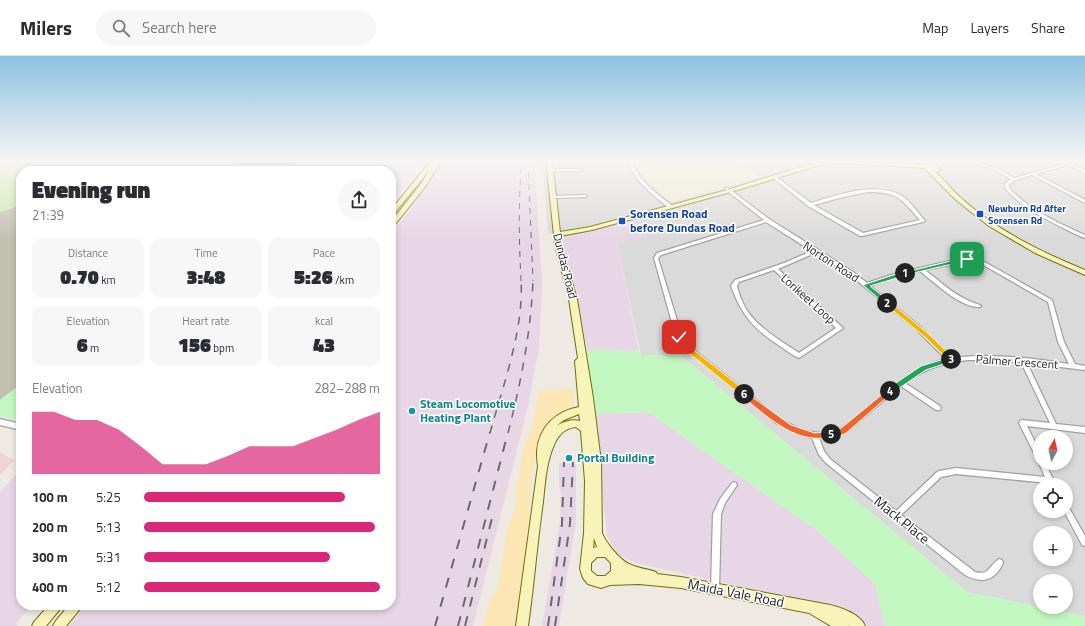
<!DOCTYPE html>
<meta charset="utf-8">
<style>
body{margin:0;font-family:"Titillium Web",sans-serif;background:#f7f7f7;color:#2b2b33;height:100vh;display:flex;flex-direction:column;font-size:15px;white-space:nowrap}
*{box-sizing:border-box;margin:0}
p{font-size:13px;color:#7c7c81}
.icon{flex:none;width:22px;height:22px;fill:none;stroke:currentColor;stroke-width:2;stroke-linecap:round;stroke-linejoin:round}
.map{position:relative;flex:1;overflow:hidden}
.sheet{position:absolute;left:16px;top:110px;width:380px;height:444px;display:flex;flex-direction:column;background:#fff;border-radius:16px;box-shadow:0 2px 6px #0003}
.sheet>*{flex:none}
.needle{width:26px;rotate:8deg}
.tools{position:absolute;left:1033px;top:374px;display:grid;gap:8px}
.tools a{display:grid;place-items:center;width:40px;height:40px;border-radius:50%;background:#fff;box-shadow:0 2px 6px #0003;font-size:20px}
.pin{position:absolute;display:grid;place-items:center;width:34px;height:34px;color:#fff;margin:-17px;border-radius:8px;box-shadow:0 2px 6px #0006}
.km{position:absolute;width:20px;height:20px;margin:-10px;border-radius:50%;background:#222;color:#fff;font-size:11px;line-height:20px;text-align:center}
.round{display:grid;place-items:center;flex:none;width:42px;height:42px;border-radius:21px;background:#f7f7f7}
.headline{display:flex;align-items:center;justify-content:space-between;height:68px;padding:0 16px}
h1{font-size:22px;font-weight:800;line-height:30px}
.figures{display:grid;grid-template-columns:repeat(3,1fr);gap:6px;height:68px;padding:4px 16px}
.figures div{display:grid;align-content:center;border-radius:10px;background:#f7f7f7;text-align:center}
.figures b{font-size:20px;font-weight:800}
.figures small{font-size:11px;font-weight:400}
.figures p{font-size:11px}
.chart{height:112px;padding:8px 16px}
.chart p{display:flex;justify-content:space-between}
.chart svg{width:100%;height:72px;margin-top:4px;fill:#db2777;opacity:.7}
ul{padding:0 16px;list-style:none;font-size:13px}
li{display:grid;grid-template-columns:64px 48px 1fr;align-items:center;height:30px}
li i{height:10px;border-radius:5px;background:#db2777}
header{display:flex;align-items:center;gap:24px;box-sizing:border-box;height:56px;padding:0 20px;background:#fff;border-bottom:1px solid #e1e1e2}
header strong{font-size:19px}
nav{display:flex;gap:22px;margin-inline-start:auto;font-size:14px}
.search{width:280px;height:36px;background:#f7f7f7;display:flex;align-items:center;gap:10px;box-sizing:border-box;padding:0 14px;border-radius:22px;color:#7c7c81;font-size:15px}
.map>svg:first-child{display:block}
.residential{fill:#dbdada;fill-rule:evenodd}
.commercial{fill:#efd3d5}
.industrial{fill:#e7d6e6}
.construction{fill:#c2c0af}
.farmland{fill:#ecebcf}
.grass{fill:#cfe7ab}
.sand{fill:#fce6b3}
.park{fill:#c3f7c1}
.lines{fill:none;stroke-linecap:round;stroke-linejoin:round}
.stream{stroke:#a5d4da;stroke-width:1}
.street-casing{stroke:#a1a1a1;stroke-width:2.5}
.secondary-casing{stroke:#707009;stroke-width:2}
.street{fill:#fff;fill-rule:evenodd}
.secondary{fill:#f7f3b9;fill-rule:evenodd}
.rail-far2{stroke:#6b6b6b;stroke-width:1;stroke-dasharray:6 6;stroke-linecap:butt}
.rail-far1{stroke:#6b6b6b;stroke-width:1.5;stroke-dasharray:8 8;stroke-linecap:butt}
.rail{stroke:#6b6b6b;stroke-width:2;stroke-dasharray:10 10;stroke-linecap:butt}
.split-1{fill:#22a559;stroke:#fff}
.split-2{fill:#22a559;stroke:#fff}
.split-3{fill:#f5b400;stroke:#fff}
.split-4{fill:#22a559;stroke:#fff}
.split-5{fill:#f0652b;stroke:#fff}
.split-6{fill:#f0652b;stroke:#fff}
.split-7{fill:#f5b400;stroke:#fff}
.transit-dot{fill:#1a4fb4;stroke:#fff;stroke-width:1.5}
.culture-dot{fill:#0f9aa8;stroke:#fff;stroke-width:1.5}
.labels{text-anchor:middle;stroke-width:3;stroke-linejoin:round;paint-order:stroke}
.far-transit-label{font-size:10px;font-weight:bold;fill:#164399;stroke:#fff;text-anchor:start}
.transit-label{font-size:12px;font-weight:bold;fill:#164399;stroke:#fff;text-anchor:start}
.street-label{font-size:12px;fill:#1d1d1d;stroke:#fff}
.culture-label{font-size:12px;font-weight:bold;fill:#0d838f;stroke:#fff;text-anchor:start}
.near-street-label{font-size:14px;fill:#1d1d1d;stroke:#fff}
</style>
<header>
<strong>Milers</strong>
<div class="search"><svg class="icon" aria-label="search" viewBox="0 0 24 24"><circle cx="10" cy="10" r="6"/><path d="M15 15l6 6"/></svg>Search here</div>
<nav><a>Map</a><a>Layers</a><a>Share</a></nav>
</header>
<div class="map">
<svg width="1085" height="570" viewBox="0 0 1085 570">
<rect width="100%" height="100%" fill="#eee9e3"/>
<path class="residential" d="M542 104H1085V560L967 536 680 299H641L617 186H628L630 164 589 176 563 181 548 177ZM1040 381H1066V407H1040ZM1040 429H1066V455H1040ZM1040 477H1066V503H1040ZM1040 525H1066V551H1040Z"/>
<polygon class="commercial" points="0,397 15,404 0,419"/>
<g class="industrial">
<polygon points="390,104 424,104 417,116 391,149 391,115 377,115"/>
<polygon points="445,104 534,104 542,227 539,292 528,350 473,570 69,570 86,549 391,549 391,178 407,158"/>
<polygon points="630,164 644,180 628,186 617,186 639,295 587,294 576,232 564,200 560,184 563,181 589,176"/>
<polygon points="648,356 818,475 875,528 885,570 868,570 855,558 838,552 636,507 617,498 607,480 594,358"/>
<polygon points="559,407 576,408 576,466 559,570 542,570 560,465 561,440 559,430"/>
<polygon points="21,414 21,549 32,549 16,568 19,570 0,570 0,436"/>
</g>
<g class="construction">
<polygon points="238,104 298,104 287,115 235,115"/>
<polygon points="21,149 21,328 0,344 0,156"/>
</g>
<polygon class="farmland" points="635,104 730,104 761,121 672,146 667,144 645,123 637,112"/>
<polygon class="grass" points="0,104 238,104 235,115 166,115 156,110 146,109 128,115 21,115 21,149 0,156"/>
<path class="sand" d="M573 332 575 359C562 365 546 375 540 388 528 414 532 445 529 473 525 505 521 538 514 570H482L490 545 498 533 507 475 516 450V430L520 416 523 394 533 368 539 335Z"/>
<g class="park">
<polygon points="300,104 371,104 358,115 287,115"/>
<polygon points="844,104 924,104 924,107 923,108"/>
<polygon points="587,294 639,295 641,299 680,299 967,536 1085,560 1085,570 885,570 875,528 818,475 648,356 594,358"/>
<polygon points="21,328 21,365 0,360 0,344"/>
</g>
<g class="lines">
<polyline class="stream" points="373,115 385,104"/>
<g class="street-casing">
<g id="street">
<path d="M627 104H631C640 126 654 136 673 150V152H669C652 138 635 126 627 104Z"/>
<path d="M1058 104H1063L1085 114V117L1068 109 1036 118 1085 144V147L1032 119 1015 124 1009 128V132C1028 153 1060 168 1085 179V182C1076 179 1068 174 1059 170 1040 160 1019 149 1005 132L1006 127 1011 123 994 114 976 108 978 107 996 112 1014 122 1065 108Z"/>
<polygon points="549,113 581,113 583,114 581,115 549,115"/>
<path d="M773 120H775L811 147C837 139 876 125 902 140 911 146 918 157 925 165L923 166 862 180H860L808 150 773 122ZM868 136C899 136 901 143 920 164L863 177 814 149 843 141Z"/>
<path d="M726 132H728L769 163 853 216 867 227 894 218 967 201 981 204 1052 244 1064 286 1075 308 1085 310V314L1027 307 1056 368 1085 371V377L1027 370 1040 396V407H1045L1056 429H1050L1048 427 956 418 941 421 901 459 975 516C990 520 989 509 999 503L1002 504 1003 507C995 525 982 528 965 519L826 407 819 399 812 382 798 378 776 367 680 288 676 281 654 202 657 197 764 164 726 134ZM766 166 812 195 784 207 735 224 731 230C742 260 754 273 780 290 786 294 792 299 799 302L842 273 843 272 842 271 778 213 815 197 849 218 915 272 946 303C911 311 887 336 860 358 853 363 846 371 838 374 818 382 798 373 780 363L684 286 682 281 658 202 661 199ZM967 205 978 206 1048 246 1058 286 1069 308C1030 302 991 297 952 302L919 270 870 230 895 221 920 215C935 227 961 252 980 251L981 250 980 249C958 243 942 227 925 214ZM774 214 836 272 799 297C780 284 759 273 746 253 742 246 739 238 737 230L739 226ZM968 304H984L1021 306 1050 367 1022 364 1020 365 1019 367 1038 405 1039 406V407L1045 421 956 412 939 415 937 416 896 455 830 403 824 395 819 382 833 381 846 376 901 330 936 354H940L941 352 940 350 905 327C926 312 943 307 968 304Z"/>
<polygon points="585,139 587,140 586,141 553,142 551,141 553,140"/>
<polygon points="0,363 21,368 21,374 0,369"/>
<polygon points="734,426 736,427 737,429 725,447 721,458 719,533 718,536 715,537 712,536 711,533 713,458 720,443 732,427"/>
<polygon points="1066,449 1068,450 1085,480 1085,490 1082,489 1064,455 1066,455"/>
</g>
</g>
<g class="secondary-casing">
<g id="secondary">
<polygon points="436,104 442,104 425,131 393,171 391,172 391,166 420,129 432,111 393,159 391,160 391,154 430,106 435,107"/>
<path d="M546 104H552L560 176 590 171 727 134 819 105 850 104 927 108C933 107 937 109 941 114L936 116C945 125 953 135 962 143 998 175 1041 196 1085 214V219L1035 197 989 170 956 144 924 112 842 107 820 109 731 136 592 174 560 180 561 189 577 243 593 342 601 406 602 477C606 487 619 503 629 508 637 512 647 513 656 516L657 518 681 521 830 549C842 552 860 558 865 570H850L848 569 849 570H831L809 557 681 532 639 528 610 529 601 532 588 528 583 522 580 513 584 477 585 425 581 375 576 371C565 372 558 379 554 389 546 407 545 427 543 446 537 487 534 529 528 570H516L538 410C537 405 537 400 537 395 539 371 556 355 579 351L575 305 578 302 569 243 555 189ZM579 358 580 365C572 363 563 366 556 370L564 364ZM594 482 597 491 593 492ZM597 501H605L611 507V515L605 520H597L591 515V507Z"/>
<polygon points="49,549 62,549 60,553 46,570 32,570 34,566"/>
<polygon points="69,549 82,549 80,553 66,570 53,570 55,566"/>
</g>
</g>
<use href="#street" class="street"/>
<use href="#secondary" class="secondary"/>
<g class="rail-far2">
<polyline points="528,104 533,225"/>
<path d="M521 225C519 184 518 144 522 104"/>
</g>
<g class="rail-far1">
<path d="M490 377C503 329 524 274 521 224"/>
<path d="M508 377C521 326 531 276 533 224"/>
</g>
<g class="rail">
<polyline points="435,570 490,376"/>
<polyline points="458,570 508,376"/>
<polyline points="465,570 494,454"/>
<polyline points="548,570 562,468 564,406"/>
<polyline points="555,570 570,468 573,406"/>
</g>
</g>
<linearGradient id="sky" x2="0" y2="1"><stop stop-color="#8dc1e2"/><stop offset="0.57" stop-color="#f7f5f2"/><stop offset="1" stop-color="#f7f5f2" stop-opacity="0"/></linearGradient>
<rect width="1085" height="184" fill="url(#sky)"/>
<polygon class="split-1" points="967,201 970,203 969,204 905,219 902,217"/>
<polygon class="split-2" points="905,215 908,217 907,219 870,230 889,245 889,248 885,248 863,229"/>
<polygon class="split-3" points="885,245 889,245 931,280 953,302 953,305 949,305 927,283 885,248"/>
<polygon class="split-4" points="951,301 953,302 953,305 926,314 892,337 887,337 887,333 921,310"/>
<polygon class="split-5" points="890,332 893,335 892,337 845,378 831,382 829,381 829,376 840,373"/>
<path class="split-6" d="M744 335 791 369 815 377 831 375 835 378C833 382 829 382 824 382 793 386 765 359 742 340L741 338Z"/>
<polygon class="split-7" points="677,279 681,279 689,290 747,336 747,340 742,340 684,293 676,281"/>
<g class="transit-dot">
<rect x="976" y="154" width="8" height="8" rx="2"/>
<rect x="618" y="161" width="8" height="8" rx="2"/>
</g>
<g class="culture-dot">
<circle cx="412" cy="355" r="4"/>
<circle cx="569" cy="402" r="4"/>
</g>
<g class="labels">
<g class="far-transit-label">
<text x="988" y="156">Newburn Rd After<tspan x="988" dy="12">Sorensen Rd</tspan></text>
</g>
<g class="transit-label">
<text x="630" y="162">Sorensen Road<tspan x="630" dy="14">before Dundas Road</tspan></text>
</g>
<g class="street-label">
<text transform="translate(831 206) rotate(33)" y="4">Norton Road</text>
<text transform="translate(565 210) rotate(76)" y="4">Dundas Road</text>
<text transform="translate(808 243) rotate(42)" y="4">Lorikeet Loop</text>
<text transform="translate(1017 306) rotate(4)" y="4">Palmer Crescent</text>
</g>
<g class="culture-label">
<text x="420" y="352">Steam Locomotive<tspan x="420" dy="14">Heating Plant</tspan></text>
<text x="577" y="406">Portal Building</text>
</g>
<g class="near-street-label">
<text transform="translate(902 464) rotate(39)" y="5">Mack Place</text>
<text transform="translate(736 537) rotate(11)" y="5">Maida Vale Road</text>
</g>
</g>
</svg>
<div class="tools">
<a><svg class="needle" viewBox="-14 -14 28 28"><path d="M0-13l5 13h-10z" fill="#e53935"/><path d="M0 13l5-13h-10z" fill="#7c7c81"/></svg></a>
<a><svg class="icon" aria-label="locate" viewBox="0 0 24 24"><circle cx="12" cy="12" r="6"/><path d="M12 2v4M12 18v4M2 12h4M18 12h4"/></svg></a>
<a>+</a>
<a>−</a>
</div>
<div class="pin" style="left:967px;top:203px;background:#1e9e55"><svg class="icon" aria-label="arrive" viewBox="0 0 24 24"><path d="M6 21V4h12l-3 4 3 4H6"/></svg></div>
<div class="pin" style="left:679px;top:281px;background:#d93025"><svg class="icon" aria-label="check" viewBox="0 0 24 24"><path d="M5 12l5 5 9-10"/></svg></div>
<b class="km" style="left:905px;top:217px">1</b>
<b class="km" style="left:887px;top:247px">2</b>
<b class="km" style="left:951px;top:303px">3</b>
<b class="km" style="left:890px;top:335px">4</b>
<b class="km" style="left:831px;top:378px">5</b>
<b class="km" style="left:744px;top:338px">6</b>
<section class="sheet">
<div class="headline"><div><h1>Evening run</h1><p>21:39</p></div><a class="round"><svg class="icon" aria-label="share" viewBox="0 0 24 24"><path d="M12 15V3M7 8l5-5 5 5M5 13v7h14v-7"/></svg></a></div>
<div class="figures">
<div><p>Distance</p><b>0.70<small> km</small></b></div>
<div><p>Time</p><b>3:48</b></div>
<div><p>Pace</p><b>5:26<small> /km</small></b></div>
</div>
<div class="figures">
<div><p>Elevation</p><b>6<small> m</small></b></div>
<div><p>Heart rate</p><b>156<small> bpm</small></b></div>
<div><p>kcal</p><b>43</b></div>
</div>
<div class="chart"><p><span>Elevation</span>282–288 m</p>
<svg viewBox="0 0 160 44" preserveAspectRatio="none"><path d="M0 44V6L10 6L20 11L30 11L40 17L50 27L60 38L70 38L80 38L90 33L100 27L110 27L120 27L130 22L140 17L150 11L160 6V44z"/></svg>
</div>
<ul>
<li><b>100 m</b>5:25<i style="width:85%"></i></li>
<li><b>200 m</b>5:13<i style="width:98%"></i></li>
<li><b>300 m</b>5:31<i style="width:79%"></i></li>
<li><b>400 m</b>5:12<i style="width:100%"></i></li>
</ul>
</section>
</div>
